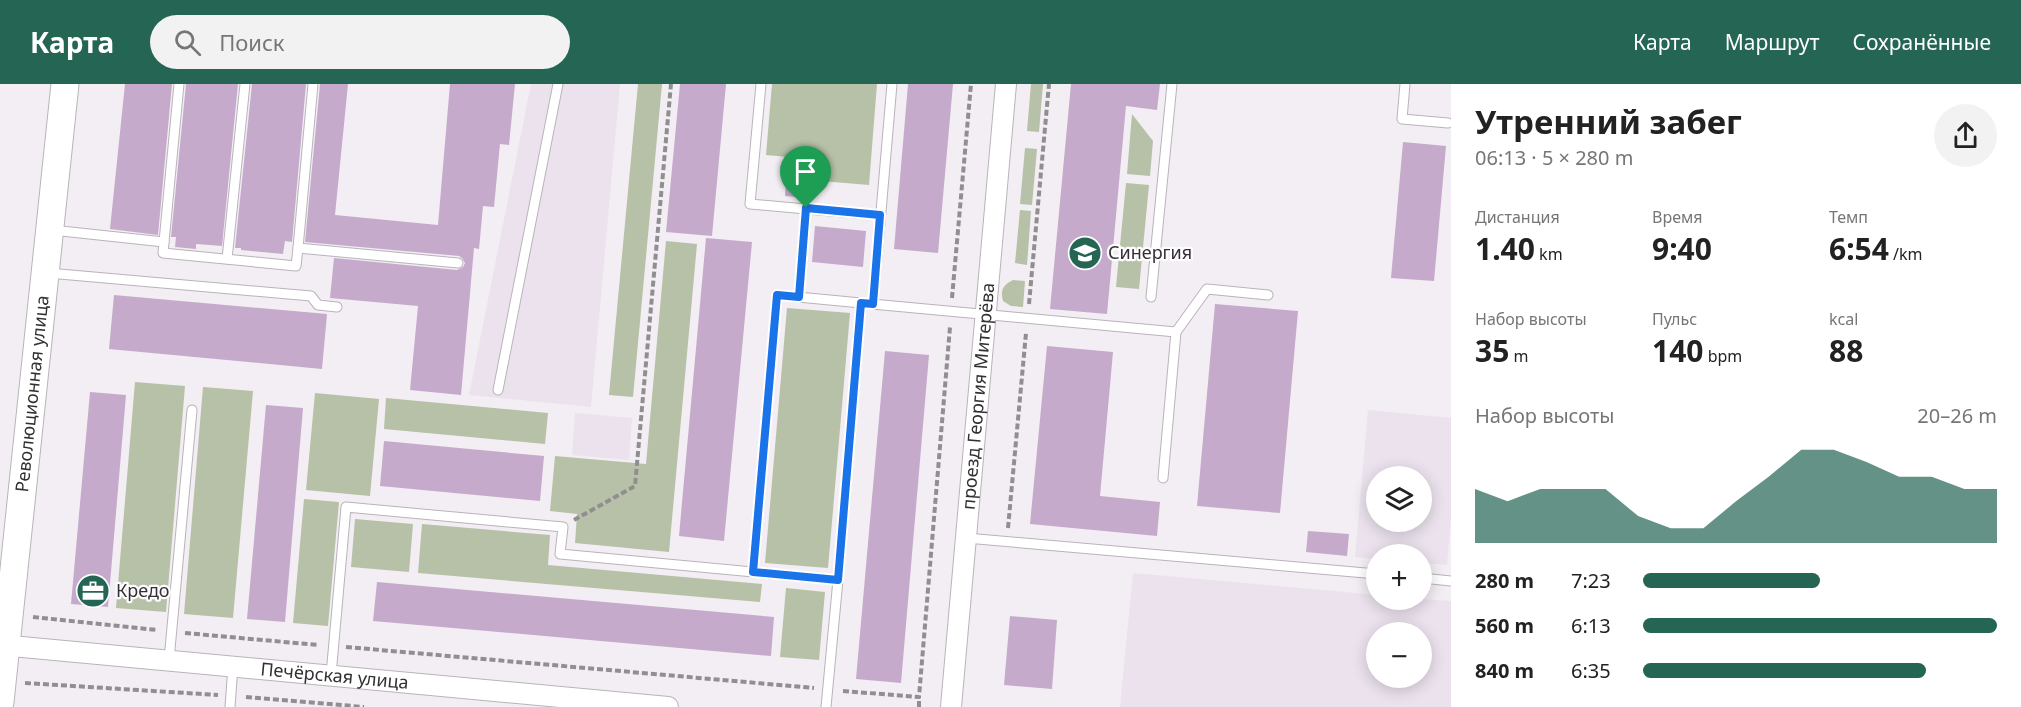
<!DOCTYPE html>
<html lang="ru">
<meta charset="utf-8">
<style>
body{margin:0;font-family:"Noto Sans",sans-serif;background:#f2f2f2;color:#222;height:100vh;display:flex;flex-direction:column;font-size:22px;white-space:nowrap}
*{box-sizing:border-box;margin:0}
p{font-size:20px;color:#767676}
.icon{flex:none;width:33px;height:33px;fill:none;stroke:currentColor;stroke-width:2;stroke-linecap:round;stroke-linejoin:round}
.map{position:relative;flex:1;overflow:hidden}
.sheet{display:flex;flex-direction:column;background:#fff;width:570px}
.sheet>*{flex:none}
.tools{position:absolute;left:1366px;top:382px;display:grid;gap:12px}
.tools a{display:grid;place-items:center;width:66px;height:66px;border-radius:50%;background:#fff;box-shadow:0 3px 15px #0003;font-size:30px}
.pin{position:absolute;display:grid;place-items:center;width:51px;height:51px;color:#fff;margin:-62px -26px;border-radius:50% 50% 50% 0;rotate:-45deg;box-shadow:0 0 6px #0007}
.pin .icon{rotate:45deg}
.round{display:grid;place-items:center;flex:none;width:63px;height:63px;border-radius:32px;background:#f2f2f2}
.headline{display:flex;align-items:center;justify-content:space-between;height:102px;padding:0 24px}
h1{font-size:33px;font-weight:700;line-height:45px}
.stats{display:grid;grid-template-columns:repeat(3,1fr);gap:9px;height:102px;padding:6px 24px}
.stats div{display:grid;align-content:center}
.stats b{font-size:30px;font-weight:700}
.stats small{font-size:16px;font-weight:400}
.stats p{font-size:16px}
.chart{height:168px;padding:12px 24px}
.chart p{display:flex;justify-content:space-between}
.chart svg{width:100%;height:108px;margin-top:6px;fill:#246553;opacity:.7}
ul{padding:0 24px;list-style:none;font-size:20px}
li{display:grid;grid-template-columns:96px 72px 1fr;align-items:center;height:45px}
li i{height:15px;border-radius:8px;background:#246553}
header{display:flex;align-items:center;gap:36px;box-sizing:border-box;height:84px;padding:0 30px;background:#246553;color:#fff}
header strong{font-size:28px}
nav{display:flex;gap:33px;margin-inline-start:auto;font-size:21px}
.search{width:420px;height:54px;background:#f2f2f2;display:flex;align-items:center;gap:15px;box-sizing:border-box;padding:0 21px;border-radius:33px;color:#767676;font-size:22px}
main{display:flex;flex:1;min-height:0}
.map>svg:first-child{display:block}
.built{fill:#ebe2ed;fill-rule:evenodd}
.green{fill:#b6c1a8}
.building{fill:#c6aacc}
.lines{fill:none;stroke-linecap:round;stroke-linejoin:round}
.lane-casing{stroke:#b8b4b9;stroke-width:11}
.street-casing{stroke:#b8b4b9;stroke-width:22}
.secondary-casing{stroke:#b8b4b9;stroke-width:29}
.path{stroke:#918e91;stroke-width:4;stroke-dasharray:6 3;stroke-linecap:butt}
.lane{stroke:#fff;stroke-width:9}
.street{stroke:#fff;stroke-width:20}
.secondary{stroke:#fff;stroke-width:27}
.route-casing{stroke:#fff;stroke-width:12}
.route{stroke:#1a73e8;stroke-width:8}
.labels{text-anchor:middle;stroke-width:4.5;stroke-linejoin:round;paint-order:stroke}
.poi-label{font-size:18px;fill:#323032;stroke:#fefcff;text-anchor:start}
.street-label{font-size:18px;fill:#323032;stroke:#fefcff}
</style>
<header>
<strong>Карта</strong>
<div class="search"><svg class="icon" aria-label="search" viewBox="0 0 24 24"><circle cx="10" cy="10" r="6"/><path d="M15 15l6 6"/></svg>Поиск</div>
<nav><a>Карта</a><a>Маршрут</a><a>Сохранённые</a></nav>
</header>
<main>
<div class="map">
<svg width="1451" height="623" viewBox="0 0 1451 623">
<rect width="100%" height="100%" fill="#f2eef3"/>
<g class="built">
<polygon points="531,0 620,0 591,323 469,311"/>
<path d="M1368 326 1451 334V434L1447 481 1422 479V471H1377V475L1355 473ZM1377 393H1422V438H1377Z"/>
<polygon points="575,329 632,334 629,376 572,371"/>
<path d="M1133 489 1377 511V516L1422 515 1451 517V623H1120ZM1377 549H1422V594H1377Z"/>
</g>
<g class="green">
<polygon points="638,0 662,0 633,313 609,311"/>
<polygon points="772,0 877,0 869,101 821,97 822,76 766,71"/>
<polygon points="1031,0 1043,0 1039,48 1027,47"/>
<polygon points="1132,30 1153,57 1150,92 1127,90"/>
<polygon points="1025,64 1037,65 1032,121 1020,120"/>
<polygon points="1126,99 1149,101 1139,205 1116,203"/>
<polygon points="1020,126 1031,127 1027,181 1015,179"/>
<polygon points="666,157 697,160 669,468 575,459 577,430 550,427 555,372 646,380"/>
<path d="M1013 196 1025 197 1023 223 1011 222 1003 217C1000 206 1003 201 1013 196Z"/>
<polygon points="787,224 850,229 828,484 765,479"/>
<polygon points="135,298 185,302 166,528 116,524"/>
<polygon points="203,303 253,307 233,534 184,530"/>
<polygon points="315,309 379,315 370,412 306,406"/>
<polygon points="386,314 548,329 545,360 384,345"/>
<polygon points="304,415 339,418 328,542 293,539"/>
<polygon points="355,435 413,440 409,488 351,483"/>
<polygon points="422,440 550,451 548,481 762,500 760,518 418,489"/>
<polygon points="786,504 825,508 819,576 780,573"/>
</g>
<g class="building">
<polygon points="125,0 172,0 158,151 110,145"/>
<polygon points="186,0 238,0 222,162 196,160 196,165 175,163 176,153 171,153"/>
<polygon points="252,0 306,0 292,158 285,157 283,170 241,166 241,164 235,164"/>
<polygon points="320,0 348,0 335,131 438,141 450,0 515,0 509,61 500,60 494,123 483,122 479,165 474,164 461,311 410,306 418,222 330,214 334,174 457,186 463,183 465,179 462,174 459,172 305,158"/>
<polygon points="680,0 726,0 712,152 666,148"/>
<polygon points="908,0 953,0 938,169 894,165"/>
<polygon points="1071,0 1160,0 1157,26 1126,22 1107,230 1050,225"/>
<polygon points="1403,58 1446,62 1434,197 1391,194"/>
<polygon points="787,84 811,86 808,114 785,112"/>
<polygon points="815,142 866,147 863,183 812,178"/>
<polygon points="706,154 752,158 724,457 679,452"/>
<polygon points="114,211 327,230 322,285 109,265"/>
<polygon points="1215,220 1298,227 1280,429 1197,422"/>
<polygon points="1047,262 1113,268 1100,412 1160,418 1157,452 1030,440"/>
<polygon points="885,267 929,271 901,599 856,595"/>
<polygon points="90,308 126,311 108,523 71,520"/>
<polygon points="266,321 303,324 285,538 247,535"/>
<polygon points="384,357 544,372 540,417 380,402"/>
<polygon points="1308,447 1349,450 1347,472 1306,468"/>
<polygon points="377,498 774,533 771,572 373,537"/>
<polygon points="1010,532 1057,536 1052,605 1004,601"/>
</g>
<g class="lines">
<g class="lane-casing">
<g id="lane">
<polyline points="761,0 750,120 806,125 799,213"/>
<polyline points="1405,0 1402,35 1448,39"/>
<polyline points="806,125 880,131"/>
<polyline points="52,146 164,158 163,169 296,182 298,164 458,179"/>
<polyline points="164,158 179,0"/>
<polyline points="298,164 313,0"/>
<polyline points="227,175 245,0"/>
<polyline points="48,189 311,212 318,221 337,223"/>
<polyline points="1151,213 1172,0"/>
<polyline points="861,219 1176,248 1163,394"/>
<polyline points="873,220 892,0"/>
<polyline points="1176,248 1207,205 1268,211"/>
<polyline points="498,306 558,0"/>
<polyline points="966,454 1377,490"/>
<polyline points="753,488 777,211 861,219 838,496"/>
<polyline points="1422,494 1451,497"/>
<polyline points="169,576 192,326"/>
<polyline points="331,591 346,423 563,443 560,470 838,496 826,623"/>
<polyline points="230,623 233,582"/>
</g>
</g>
<g class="street-casing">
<g id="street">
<path id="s1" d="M0 561 668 623"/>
<path id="s2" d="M951 623 1006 0"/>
</g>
</g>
<g class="secondary-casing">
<g id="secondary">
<path id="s3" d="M0 618 65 0"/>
</g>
</g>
<g class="path">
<polyline points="952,214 971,0"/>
<polyline points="1029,220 1049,0"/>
<polyline points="574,436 635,402 671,0"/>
<polyline points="1008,444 1026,249"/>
<polyline points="33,533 157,546"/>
<polyline points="185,549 318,561"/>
<polyline points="346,563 814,604"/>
<polyline points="25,599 218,611"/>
<polyline points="843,607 919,613 950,243"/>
<polyline points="246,613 364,623"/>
<polyline points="919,623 919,613"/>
</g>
<use href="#lane" class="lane"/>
<use href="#street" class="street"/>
<use href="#secondary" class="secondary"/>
</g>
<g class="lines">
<g class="route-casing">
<polygon id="route" points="806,124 880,131 873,220 861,219 838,496 753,488 777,211 799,213"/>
</g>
<use href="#route" class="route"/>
</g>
<defs>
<g id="university-disc" transform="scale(1.725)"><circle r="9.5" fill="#246553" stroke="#fefcff"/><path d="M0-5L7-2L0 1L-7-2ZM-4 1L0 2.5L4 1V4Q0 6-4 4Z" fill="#fff"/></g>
<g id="office-disc" transform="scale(1.725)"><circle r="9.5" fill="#246553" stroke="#fefcff"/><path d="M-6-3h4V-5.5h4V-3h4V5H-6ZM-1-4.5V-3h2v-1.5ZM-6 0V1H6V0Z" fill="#fff"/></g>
</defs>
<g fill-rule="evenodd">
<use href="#university-disc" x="1085" y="169"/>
<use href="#office-disc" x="93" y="507"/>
</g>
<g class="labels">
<g class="poi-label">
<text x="1108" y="175">Синергия</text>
<text x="116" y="513">Кредо</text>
</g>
<g class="street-label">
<text dy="6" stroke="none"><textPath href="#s3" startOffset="310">Революционная улица</textPath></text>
<text dy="6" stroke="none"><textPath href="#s2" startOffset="312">проезд Георгия Митерёва</textPath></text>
<text dy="6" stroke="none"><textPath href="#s1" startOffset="336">Печёрская улица</textPath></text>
</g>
</g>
</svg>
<div class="tools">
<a><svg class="icon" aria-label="layers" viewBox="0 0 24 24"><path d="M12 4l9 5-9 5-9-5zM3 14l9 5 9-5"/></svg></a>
<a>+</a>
<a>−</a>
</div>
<div class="pin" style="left:806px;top:124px;background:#1e9e55"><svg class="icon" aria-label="arrive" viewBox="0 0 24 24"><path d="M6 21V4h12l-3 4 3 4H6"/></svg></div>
</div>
<section class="sheet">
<div class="headline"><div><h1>Утренний забег</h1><p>06:13 · 5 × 280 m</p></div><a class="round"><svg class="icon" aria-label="share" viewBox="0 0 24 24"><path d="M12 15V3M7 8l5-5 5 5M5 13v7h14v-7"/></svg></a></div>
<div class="stats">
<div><p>Дистанция</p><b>1.40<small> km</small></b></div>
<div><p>Время</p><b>9:40</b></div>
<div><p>Темп</p><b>6:54<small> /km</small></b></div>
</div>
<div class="stats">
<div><p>Набор высоты</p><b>35<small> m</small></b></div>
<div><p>Пульс</p><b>140<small> bpm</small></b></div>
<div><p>kcal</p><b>88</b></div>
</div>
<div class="chart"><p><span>Набор высоты</span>20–26 m</p>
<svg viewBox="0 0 160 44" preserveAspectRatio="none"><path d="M0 44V22L10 27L20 22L30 22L40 22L50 33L60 38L70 38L80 27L90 17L100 6L110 6L120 11L130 17L140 17L150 22L160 22V44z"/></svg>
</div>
<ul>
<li><b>280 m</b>7:23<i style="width:50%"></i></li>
<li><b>560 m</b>6:13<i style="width:100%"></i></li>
<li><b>840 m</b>6:35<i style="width:80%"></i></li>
</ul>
</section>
</main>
